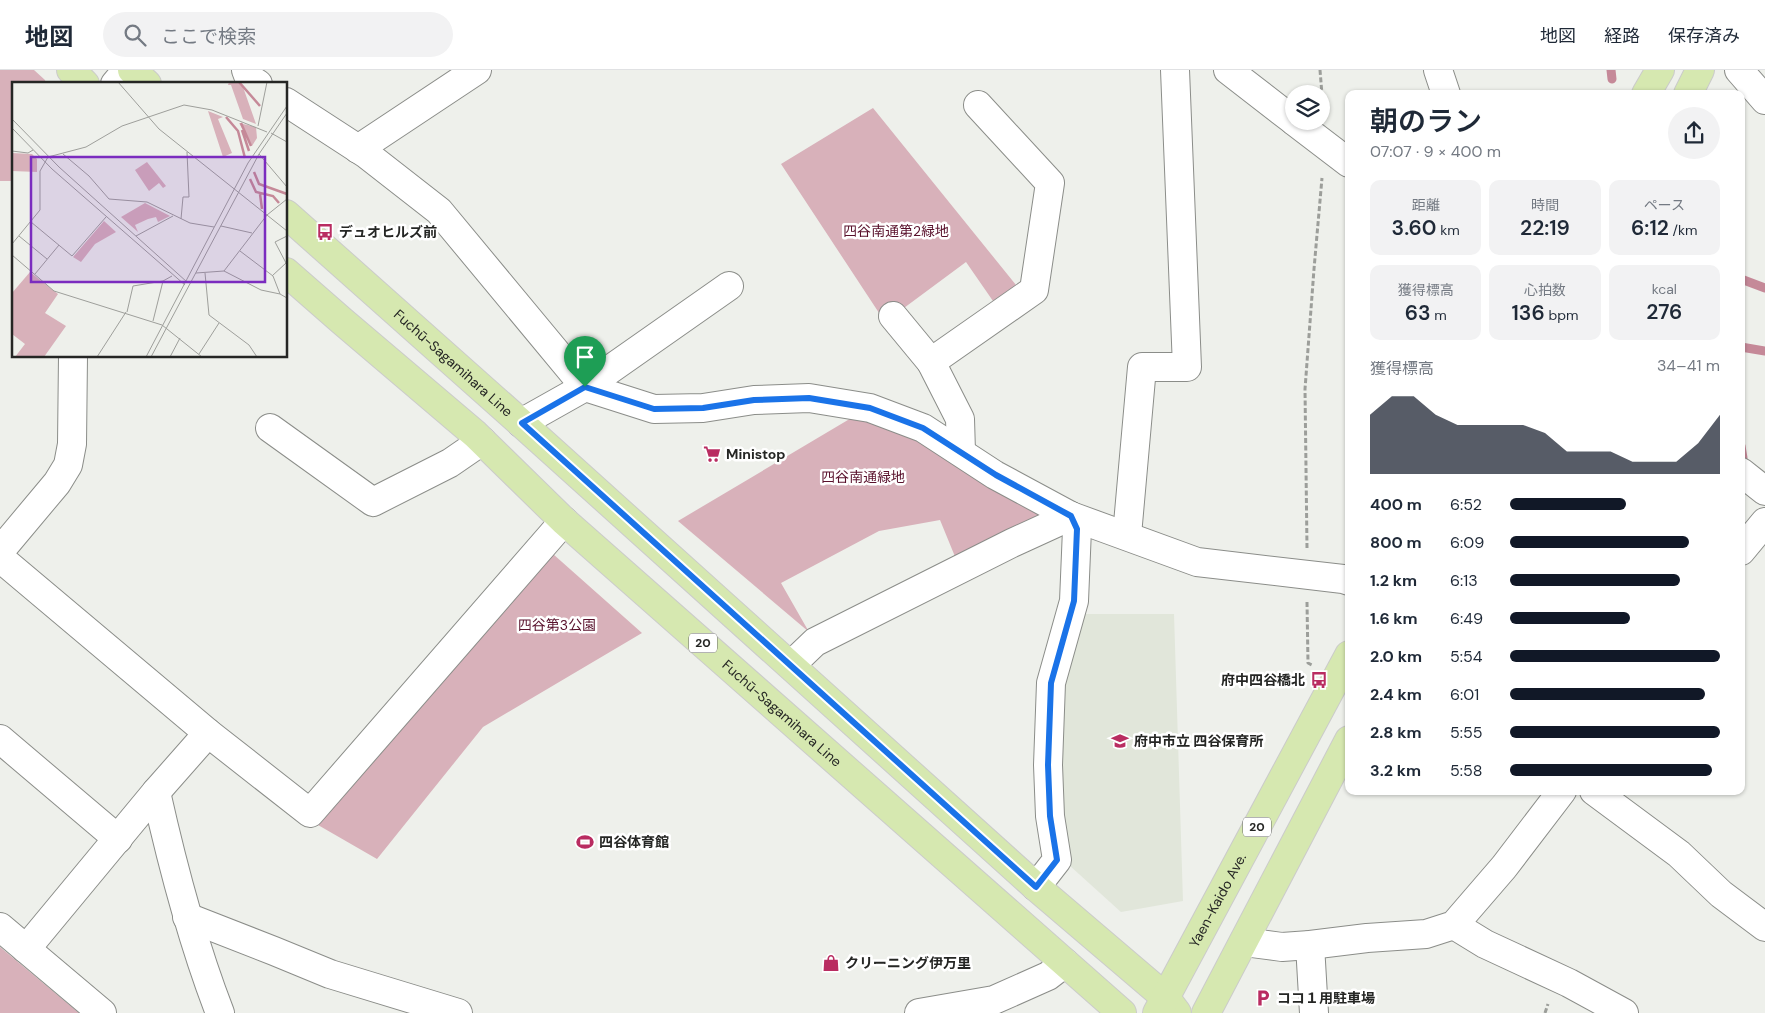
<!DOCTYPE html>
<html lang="ja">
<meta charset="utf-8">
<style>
body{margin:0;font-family:"DM Sans","Noto Sans JP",sans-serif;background:#f2f2f3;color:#1f2937;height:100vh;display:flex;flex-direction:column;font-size:19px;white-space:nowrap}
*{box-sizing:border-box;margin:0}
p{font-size:16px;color:#747a83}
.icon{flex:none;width:28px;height:28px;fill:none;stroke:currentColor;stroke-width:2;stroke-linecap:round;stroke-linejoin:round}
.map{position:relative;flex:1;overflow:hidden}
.panel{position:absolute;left:1345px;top:20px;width:400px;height:705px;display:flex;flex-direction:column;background:#fff;border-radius:10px;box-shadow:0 1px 4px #0004}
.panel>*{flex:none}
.buttons{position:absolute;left:1285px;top:15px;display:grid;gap:10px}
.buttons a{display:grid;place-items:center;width:45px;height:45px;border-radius:50%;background:#fff;box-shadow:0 1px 4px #0004;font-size:25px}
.pin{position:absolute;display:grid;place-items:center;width:42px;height:42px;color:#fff;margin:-51px -21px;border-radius:50% 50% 50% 0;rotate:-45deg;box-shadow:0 0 5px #0007}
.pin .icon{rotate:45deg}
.round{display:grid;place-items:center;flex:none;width:52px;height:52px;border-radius:26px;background:#f2f2f3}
.headline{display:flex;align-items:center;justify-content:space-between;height:85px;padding:0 25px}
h1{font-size:28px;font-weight:600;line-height:38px}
.stats{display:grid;grid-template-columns:repeat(3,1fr);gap:8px;height:85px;padding:5px 25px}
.stats div{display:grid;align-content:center;border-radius:10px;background:#f2f2f3;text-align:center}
.stats b{font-size:21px;font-weight:600}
.stats small{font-size:14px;font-weight:400}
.stats p{font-size:14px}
.chart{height:140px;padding:10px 25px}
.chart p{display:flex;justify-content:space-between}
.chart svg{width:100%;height:90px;margin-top:5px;fill:#111827;opacity:.7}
ul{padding:0 25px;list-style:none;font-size:16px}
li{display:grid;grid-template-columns:80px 60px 1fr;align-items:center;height:38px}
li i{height:12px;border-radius:6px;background:#111827}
header{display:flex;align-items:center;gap:30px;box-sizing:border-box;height:70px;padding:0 25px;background:#fff;border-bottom:1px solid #e0e1e3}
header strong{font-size:24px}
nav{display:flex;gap:28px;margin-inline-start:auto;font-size:18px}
.search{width:350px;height:45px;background:#f2f2f3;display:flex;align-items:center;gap:12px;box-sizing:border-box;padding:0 18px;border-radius:28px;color:#747a83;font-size:19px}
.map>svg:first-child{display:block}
.built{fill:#e1e6da}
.green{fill:#d8b1ba}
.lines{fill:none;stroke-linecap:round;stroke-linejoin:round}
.stream{stroke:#c58998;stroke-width:9}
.minor-casing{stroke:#8b8d89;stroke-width:30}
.major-casing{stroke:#cbcbca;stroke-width:30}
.path{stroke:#9c9e9a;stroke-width:3;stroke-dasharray:5 2.5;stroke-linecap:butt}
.minor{stroke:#fff;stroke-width:28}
.major{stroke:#d6e8b0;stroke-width:28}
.route-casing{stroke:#fff;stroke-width:10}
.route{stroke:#1a73e8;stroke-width:6}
.labels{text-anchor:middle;stroke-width:5;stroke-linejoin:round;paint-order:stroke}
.shield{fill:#fff;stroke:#666766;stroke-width:1}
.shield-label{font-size:12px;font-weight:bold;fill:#252624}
.park-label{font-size:14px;fill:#58102b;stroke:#fff}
.poi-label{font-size:14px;font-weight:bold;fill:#252624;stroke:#fff;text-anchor:start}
.street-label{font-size:14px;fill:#252624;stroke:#fff}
.inset-river{fill:none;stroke:#c58998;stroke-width:2.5}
.inset-road{fill:none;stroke:#9e9f9b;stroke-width:1}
.view{fill:#7b2cbf;fill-opacity:0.15;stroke:#7b2cbf;stroke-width:2.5}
.inset-edge{fill:none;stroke:#252624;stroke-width:2.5}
</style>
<header>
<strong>地図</strong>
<div class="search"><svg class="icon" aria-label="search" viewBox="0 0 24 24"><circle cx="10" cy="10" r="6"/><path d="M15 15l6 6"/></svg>ここで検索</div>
<nav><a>地図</a><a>経路</a><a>保存済み</a></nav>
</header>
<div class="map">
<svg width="1765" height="943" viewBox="0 0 1765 943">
<rect width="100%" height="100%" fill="#eef0eb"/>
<polygon class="built" points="1080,544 1174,544 1183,831 1121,842 1069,795 1061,729 1062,614"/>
<g class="green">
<polygon points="0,0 34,0 45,10 46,14 14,14 14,111 0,111"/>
<polygon points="873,38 1016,215 993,231 966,192 885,252 781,94"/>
<polygon points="858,344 922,366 1050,441 956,489 940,450 879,461 781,513 809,562 678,451"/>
<polygon points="553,484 642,563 483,657 377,789 318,755"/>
<polygon points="0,877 79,943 0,943"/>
</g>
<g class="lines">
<g class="stream">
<polyline points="1611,0 1612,9"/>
<polyline points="1741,209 1765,218"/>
<polyline points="1741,277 1765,281"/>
<polyline points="1741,376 1743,388"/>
</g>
<g class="minor-casing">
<g id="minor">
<polyline points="246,0 249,8 258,14"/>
<polyline points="1228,0 1294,51"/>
<polyline points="1438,0 1446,24"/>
<polyline points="1739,0 1765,30"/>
<polyline points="115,14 127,0"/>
<polyline points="286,32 366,84 439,141 585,317 654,339 703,338 754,330 809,328 870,338 923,358 995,405 1071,446 1197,492 1343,509 1349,511"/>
<polyline points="1294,51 1349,93"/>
<polyline points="358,79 477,0"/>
<polyline points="893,246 931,292"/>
<polyline points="521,353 585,317 729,216"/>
<polyline points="270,358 373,432 450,393 482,371"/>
<polyline points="961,382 960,349 931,292 1034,220 1050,113 978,35"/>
<polyline points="1741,402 1765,421"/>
<polyline points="1127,465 1142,297 1187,297 1175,0"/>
<polyline points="0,481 57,413 68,395 72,374 73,286"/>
<polyline points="1741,481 1765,452"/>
<polyline points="0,488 208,663 310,743 564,451"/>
<polyline points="791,595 815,572 1012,473 1071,446"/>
<polyline points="0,669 118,769"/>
<polyline points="1594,721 1679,784 1721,824 1765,857"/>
<path d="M156 722C173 798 192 871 220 943"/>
<polyline points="1036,817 1057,790 1050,746 1048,695 1051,613 1074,531 1077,459 1071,446"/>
<polyline points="187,847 274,881 330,904 458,943"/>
<polyline points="1454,855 1485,874 1569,913 1624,943"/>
<polyline points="0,857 102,943"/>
<polyline points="1244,872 1282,877 1310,875 1367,868 1426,864 1454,855 1504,797 1562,721"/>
<polyline points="1310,875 1314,943"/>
<polyline points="26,879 156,722 208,663"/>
<polyline points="919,943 994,930 1048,906 1065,893"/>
</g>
</g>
<g class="major-casing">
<g id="major">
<polyline points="71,0 85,14"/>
<polyline points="132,0 147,14"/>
<polyline points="1646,24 1660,0"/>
<polyline points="1688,24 1700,0"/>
<path id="s1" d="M286 144 521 353 1036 817 1165 927 1177 943"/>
<path id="s2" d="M286 202 342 251 475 364 564 451 1122 943"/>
<path id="s3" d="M1157 943 1349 585"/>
<polyline points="1206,943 1349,670"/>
</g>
</g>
<g class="path">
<polyline points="1320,0 1323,37"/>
<polyline points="1307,478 1305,319 1314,199 1322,108"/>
<polyline points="1307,532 1308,593 1312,595"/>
<polyline points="1545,943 1548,934"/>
</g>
<use href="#minor" class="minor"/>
<use href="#major" class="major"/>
</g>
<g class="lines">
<g class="route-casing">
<polygon id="route" points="585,317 654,339 703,338 754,330 809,328 870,338 923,358 996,405 1071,446 1077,459 1074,531 1051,613 1048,695 1050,746 1057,790 1036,817 522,353"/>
</g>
<use href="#route" class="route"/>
</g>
<defs>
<g id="bus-bare" transform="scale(1.35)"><path d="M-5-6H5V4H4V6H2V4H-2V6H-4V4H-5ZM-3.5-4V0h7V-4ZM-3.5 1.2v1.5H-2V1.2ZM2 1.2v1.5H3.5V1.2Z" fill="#b92c61" stroke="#fff" stroke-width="2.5" paint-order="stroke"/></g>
<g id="supermarket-bare" transform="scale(1.35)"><path d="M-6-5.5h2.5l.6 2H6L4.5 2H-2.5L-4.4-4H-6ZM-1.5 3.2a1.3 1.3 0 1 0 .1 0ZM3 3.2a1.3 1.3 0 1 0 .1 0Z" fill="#b92c61" stroke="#fff" stroke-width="2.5" paint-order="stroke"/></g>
<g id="school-bare" transform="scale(1.35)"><path d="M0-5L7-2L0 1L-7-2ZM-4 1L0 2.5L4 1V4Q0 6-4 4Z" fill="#b92c61" stroke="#fff" stroke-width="2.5" paint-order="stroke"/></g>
<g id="stadium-bare" transform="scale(1.35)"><path d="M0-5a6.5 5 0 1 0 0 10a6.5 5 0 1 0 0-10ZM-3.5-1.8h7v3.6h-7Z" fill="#b92c61" stroke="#fff" stroke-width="2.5" paint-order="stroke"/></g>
<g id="shop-bare" transform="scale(1.35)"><path d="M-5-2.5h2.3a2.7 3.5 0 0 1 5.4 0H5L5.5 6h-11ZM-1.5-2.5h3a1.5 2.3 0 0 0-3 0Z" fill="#b92c61" stroke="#fff" stroke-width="2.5" paint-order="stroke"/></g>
<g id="parking-bare" transform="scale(1.35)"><path d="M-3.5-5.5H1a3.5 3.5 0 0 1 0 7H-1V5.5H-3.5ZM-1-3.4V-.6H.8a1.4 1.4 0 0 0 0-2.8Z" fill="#b92c61" stroke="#fff" stroke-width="2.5" paint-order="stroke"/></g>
</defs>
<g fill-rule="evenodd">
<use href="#bus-bare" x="325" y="162"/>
<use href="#supermarket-bare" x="712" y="384"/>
<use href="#bus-bare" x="1319" y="610"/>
<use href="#school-bare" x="1120" y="671"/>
<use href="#stadium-bare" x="585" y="772"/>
<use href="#shop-bare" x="831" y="893"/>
<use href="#parking-bare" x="1263" y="928"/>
</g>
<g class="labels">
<g class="shield">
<rect x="689" y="563.5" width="28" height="19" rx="4"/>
<rect x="1243" y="747.5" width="28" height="19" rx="4"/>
</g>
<g class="shield-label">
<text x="703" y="577">20</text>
<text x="1257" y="761">20</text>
</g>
<g class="park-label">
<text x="896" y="166">四谷南通第2緑地</text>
<text x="863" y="412">四谷南通緑地</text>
<text x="557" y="560">四谷第3公園</text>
</g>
<g class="poi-label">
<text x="339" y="167">デュオヒルズ前</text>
<text x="726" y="389">Ministop</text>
<text x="1305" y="615" text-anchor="end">府中四谷橋北</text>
<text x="1134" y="676">府中市立 四谷保育所</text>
<text x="599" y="777">四谷体育館</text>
<text x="845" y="898">クリーニング伊万里</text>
<text x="1277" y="933">ココ１用駐車場</text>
</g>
<g class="street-label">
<text dy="5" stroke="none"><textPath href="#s1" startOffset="224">Fuchū-Sagamihara Line</textPath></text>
<text dy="5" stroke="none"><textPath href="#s2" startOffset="664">Fuchū-Sagamihara Line</textPath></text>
<text dy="5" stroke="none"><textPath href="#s3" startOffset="128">Yaen-Kaido Ave.</textPath></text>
</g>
</g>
<g transform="translate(12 12)">
<rect width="275" height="275" fill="#eef0eb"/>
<path d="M217 0H226L231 5 244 42 231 37 219 3H216ZM196 29 211 35 206 37 220 71 211 75ZM227 41 244 45 245 56 240 64ZM0 71 20 72 25 77V90L0 89ZM135 80 154 104 151 106 147 101 137 109 123 88ZM133 121 158 134 146 140 144 135 136 137 123 143 126 150 109 135ZM92 139 104 150 83 162 69 180 61 175ZM18 190 46 212 33 231 54 244 32 275H3L13 262 0 252V211Z" fill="#d8b1ba"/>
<path class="inset-river" d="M227 0 248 24M214 35 226 49 233 76M229 41 239 64M230 48 237 69M242 90 247 102 275 112M238 97 244 110 261 114 267 121M248 112 250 127"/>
<path class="inset-road" d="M106 0 147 47 275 149M0 37 47 85 175 200M246 44 255 0M0 46 40 87 173 203M259 51 275 60M0 69 16 71 21 68M51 72 77 94 97 117 135 120 178 141 202 145M247 72 275 105M169 137 171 115H177L175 70M19 140 60 174 94 135M209 144 240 151M7 154 35 177M124 154 161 134M0 162 28 128V89L36 75 74 65 110 44 172 23 200 28 255 50M228 169 261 194 268 212 275 216M0 173 42 209 150 243 190 275M212 189 249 208 268 212M184 191 212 189 255 133 275 117M193 191 197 233 237 263 245 275M23 192 47 163M260 194 274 181 263 160 275 154M115 230 121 204 151 199 160 194M141 239 151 199M187 272 207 241M85 275 114 230M134 275 236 81 275 24M139 275 247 72 275 31M158 275 168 256"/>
<path class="view" d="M19 75H253V200H19Z"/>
<rect width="275" height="275" class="inset-edge"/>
</g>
</svg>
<div class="buttons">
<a><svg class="icon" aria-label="layers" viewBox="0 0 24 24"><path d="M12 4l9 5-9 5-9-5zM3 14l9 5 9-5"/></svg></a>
</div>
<div class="pin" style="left:585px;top:317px;background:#1e9e55"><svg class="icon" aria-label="arrive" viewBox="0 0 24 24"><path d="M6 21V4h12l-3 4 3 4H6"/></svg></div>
<section class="panel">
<div class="headline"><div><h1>朝のラン</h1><p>07:07 · 9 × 400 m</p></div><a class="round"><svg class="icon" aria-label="share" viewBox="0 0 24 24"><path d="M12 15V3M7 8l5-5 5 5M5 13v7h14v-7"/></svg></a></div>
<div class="stats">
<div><p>距離</p><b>3.60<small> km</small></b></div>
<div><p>時間</p><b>22:19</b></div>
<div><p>ペース</p><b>6:12<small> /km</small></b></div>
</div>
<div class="stats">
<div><p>獲得標高</p><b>63<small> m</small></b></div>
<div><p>心拍数</p><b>136<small> bpm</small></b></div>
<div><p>kcal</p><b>276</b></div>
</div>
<div class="chart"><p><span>獲得標高</span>34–41 m</p>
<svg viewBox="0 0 160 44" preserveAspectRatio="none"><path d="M0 44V15L10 6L20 6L30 15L40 20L50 20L60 20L70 20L80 24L90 33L100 33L110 33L120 38L130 38L140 38L150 29L160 15V44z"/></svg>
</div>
<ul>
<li><b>400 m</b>6:52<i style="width:55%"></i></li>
<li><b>800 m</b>6:09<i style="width:85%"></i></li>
<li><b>1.2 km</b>6:13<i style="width:81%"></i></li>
<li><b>1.6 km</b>6:49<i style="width:57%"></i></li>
<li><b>2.0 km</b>5:54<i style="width:100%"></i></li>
<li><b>2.4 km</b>6:01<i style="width:93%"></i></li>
<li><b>2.8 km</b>5:55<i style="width:100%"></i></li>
<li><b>3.2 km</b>5:58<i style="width:96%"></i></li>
</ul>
</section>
</div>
